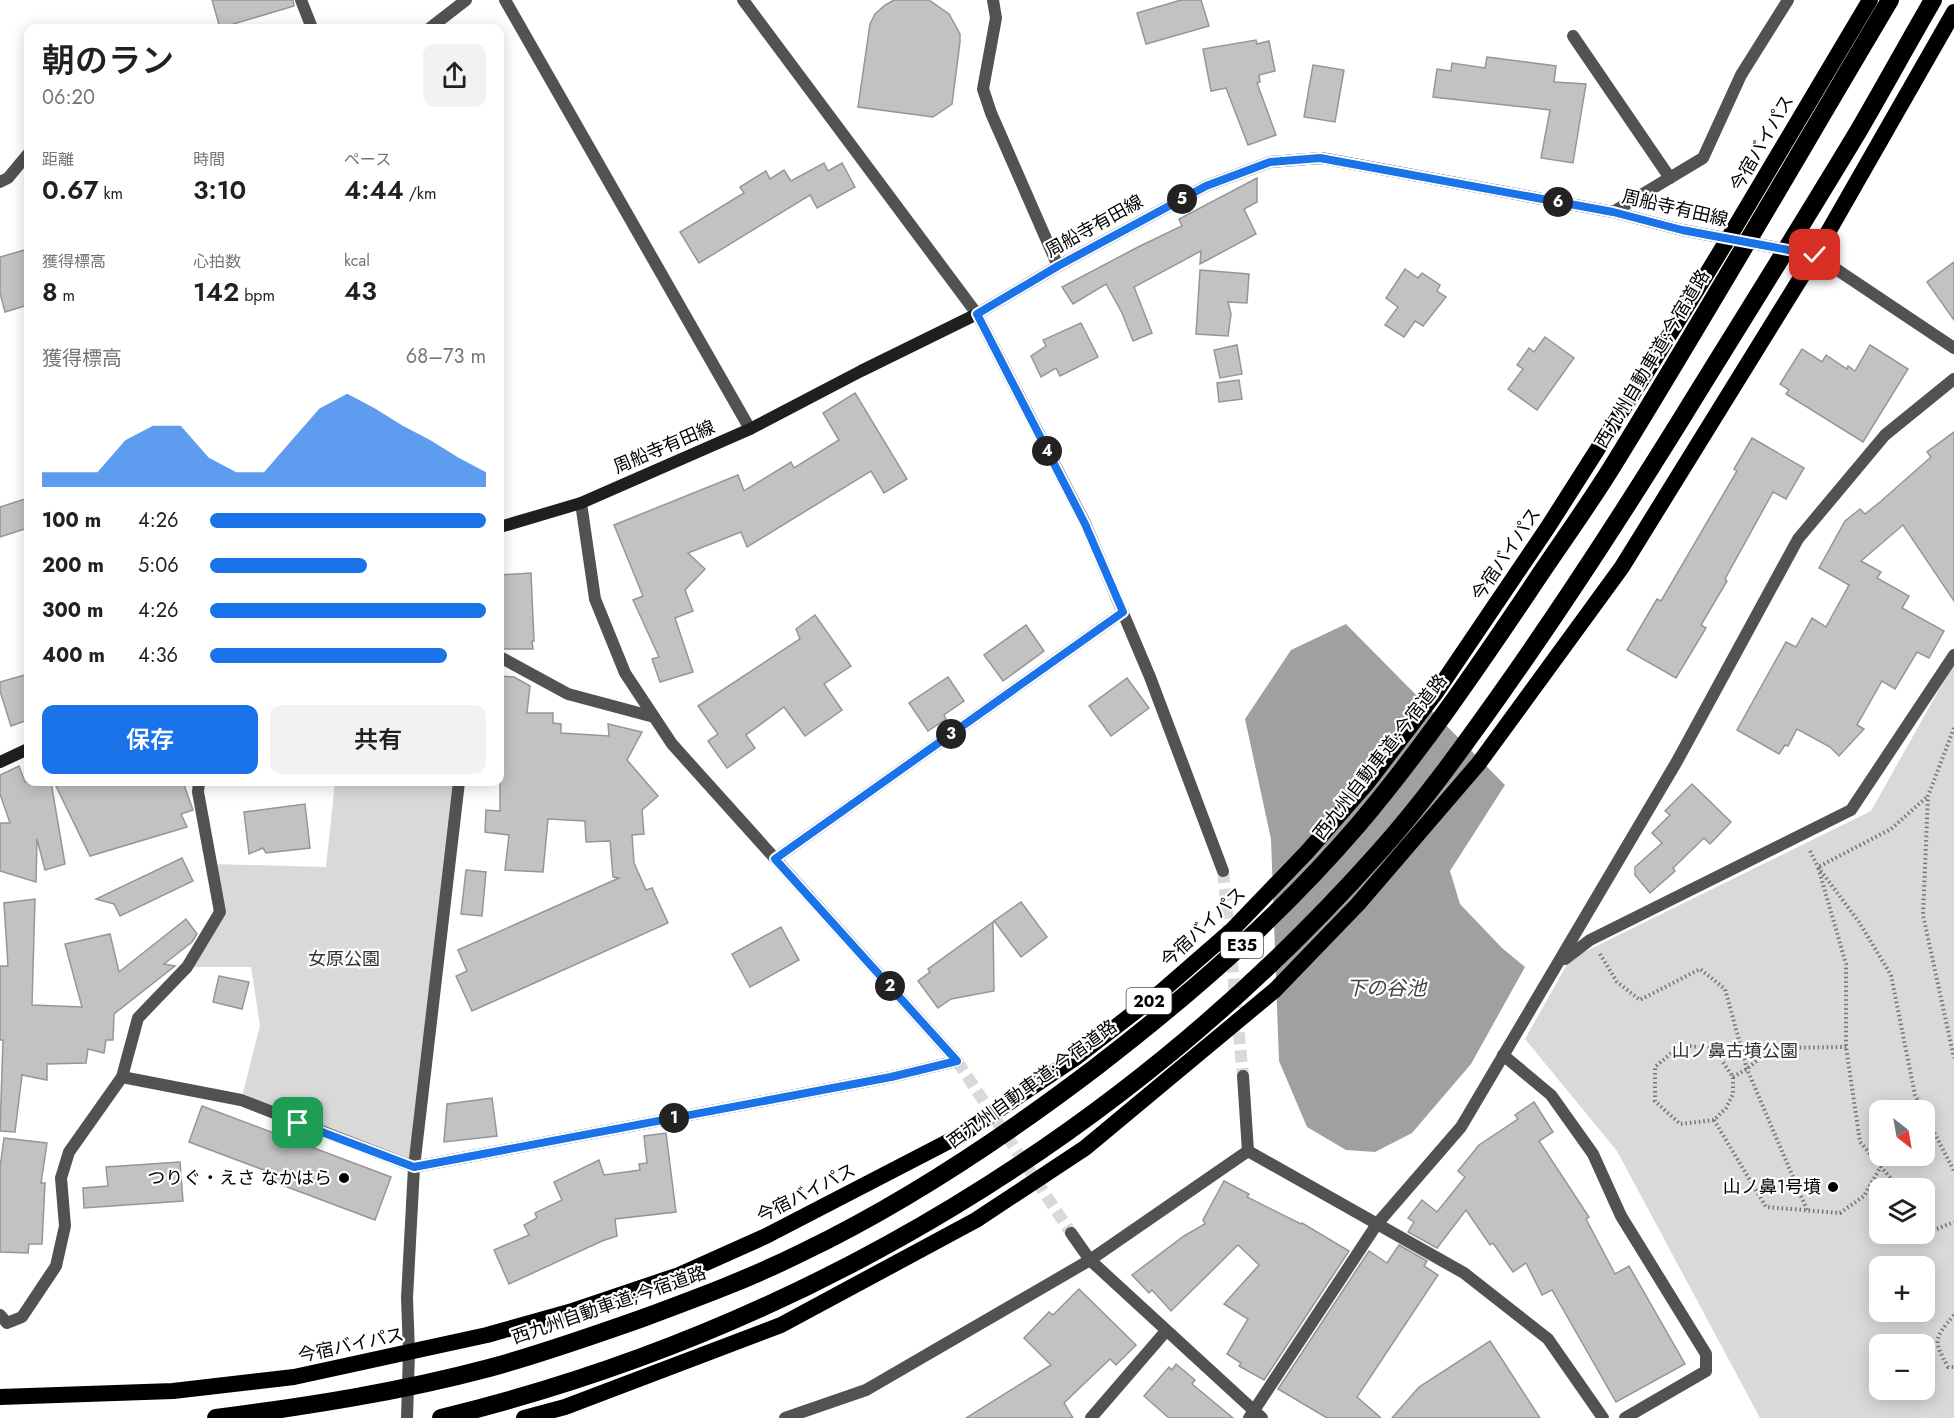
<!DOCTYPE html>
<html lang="ja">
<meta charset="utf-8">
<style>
body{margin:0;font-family:Jost,"Noto Sans JP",sans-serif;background:#f2f2f2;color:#202124;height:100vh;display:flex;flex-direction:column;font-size:22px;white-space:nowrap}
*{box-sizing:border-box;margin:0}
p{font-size:20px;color:#757577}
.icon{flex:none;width:33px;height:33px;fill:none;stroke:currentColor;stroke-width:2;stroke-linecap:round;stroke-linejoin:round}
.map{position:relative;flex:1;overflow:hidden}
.drawer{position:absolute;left:24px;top:24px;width:480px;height:762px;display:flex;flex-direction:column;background:#fff;border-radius:12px;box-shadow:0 3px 15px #0003}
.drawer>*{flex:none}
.needle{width:39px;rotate:149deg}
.controls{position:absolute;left:1869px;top:1100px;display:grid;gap:12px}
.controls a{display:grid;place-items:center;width:66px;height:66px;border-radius:12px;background:#fff;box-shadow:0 3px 15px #0003;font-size:30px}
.pin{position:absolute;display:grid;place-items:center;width:51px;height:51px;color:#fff;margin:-26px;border-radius:12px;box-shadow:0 3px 9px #0006}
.km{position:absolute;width:30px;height:30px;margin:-15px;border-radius:50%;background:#222;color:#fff;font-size:16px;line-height:30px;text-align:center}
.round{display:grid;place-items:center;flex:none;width:63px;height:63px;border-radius:12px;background:#f2f2f2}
.overview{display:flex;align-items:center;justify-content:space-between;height:102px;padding:0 18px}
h1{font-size:33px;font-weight:600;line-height:45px}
.stats{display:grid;grid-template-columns:repeat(3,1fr);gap:9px;height:102px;padding:6px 18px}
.stats div{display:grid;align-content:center}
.stats b{font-size:26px;font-weight:600}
.stats small{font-size:16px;font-weight:400}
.stats p{font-size:16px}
.chart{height:168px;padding:12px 18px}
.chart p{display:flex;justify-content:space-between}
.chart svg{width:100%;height:108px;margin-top:6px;fill:#1a73e8;opacity:.7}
.button{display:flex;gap:12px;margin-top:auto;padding:12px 18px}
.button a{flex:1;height:69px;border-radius:12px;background:#1a73e8;color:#fff;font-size:24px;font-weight:600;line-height:69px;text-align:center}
.button a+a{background:#f2f2f2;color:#202124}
ul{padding:0 18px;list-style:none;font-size:20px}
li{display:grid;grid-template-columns:96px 72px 1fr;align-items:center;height:45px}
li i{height:15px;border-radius:8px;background:#1a73e8}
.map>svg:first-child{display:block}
.green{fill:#d9d9d9;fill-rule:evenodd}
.water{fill:#a0a0a0}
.building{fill:#c2c2c2;stroke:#969696;stroke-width:1.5}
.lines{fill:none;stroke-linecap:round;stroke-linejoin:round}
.minor-tunnel{stroke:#d9d9d9;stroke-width:12;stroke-dasharray:12 6;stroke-linecap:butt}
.path{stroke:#747474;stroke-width:4;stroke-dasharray:1.5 3;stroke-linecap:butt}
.minor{stroke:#525252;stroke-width:12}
.secondary{stroke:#1f1f1f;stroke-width:12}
.trunk{stroke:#000;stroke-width:16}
.motorway{stroke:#000;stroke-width:18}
.route-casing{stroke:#fff;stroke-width:12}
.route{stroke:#1a73e8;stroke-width:8}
.poi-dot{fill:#000;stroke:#fff;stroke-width:2}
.labels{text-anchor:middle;stroke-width:4.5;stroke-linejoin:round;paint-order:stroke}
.shield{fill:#fff;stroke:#4c4c4c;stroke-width:1.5}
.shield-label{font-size:16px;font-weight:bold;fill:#000}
.street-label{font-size:18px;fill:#000;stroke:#fff}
.park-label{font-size:18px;fill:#303030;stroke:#fff}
.poi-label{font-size:18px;fill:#000;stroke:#fff;text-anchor:end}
.water-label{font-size:20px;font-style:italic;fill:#414141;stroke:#fff}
</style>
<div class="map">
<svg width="1954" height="1418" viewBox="0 0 1954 1418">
<rect width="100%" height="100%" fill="#fff"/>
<g class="green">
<path d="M1954 663V1418H1760L1617 1151 1525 1039 1570 959 1871 811ZM1880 1110H1924V1155H1880ZM1880 1188H1924V1233H1880ZM1880 1266H1924V1311H1880ZM1880 1344H1924V1389H1880Z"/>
<polygon points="335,782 459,782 414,1167 241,1100 260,1026 251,967 187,967 220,912 211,864 326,867"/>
</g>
<polygon class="water" points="1346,624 1505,785 1450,871 1460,904 1502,948 1525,967 1471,1064 1412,1133 1375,1152 1346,1150 1307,1127 1279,1061 1271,839 1245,719 1291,650"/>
<g class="building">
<polygon points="212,0 293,0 294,6 220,28"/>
<polygon points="894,0 929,0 949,14 960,34 960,42 952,104 933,117 858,107 870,24 875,14 885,5"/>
<polygon points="1181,0 1201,0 1209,26 1146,44 1137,13"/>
<polygon points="1256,40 1257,44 1269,41 1275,71 1259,75 1260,82 1257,83 1276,135 1248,145 1226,88 1211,91 1203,49"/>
<polygon points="1487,57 1556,66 1554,82 1586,84 1573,163 1541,158 1550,110 1433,97 1437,69 1451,71 1452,63 1485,68"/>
<polygon points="1313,65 1344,70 1335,122 1304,117"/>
<polygon points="824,163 828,171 842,163 855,187 817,208 810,195 699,263 680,232 744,193 740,187 766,171 770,179 784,170 791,181"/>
<polygon points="1257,178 1257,202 1244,209 1256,234 1200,264 1201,251 1134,287 1152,333 1133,341 1122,313 1106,284 1073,304 1062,287 1140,246 1182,226 1179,219"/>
<polygon points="28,249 28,305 5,312 0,293 0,257"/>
<polygon points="1954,262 1954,320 1927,282"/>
<polygon points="1405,269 1418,278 1422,273 1440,285 1437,291 1446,297 1423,326 1415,321 1404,337 1385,325 1398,307 1386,298"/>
<polygon points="1200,270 1249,274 1247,303 1228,302 1231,314 1228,336 1196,334"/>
<polygon points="1081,323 1098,357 1060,376 1056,368 1041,377 1031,356 1046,346 1043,340"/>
<polygon points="1545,337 1574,358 1537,410 1508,389 1523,369 1517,365 1529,348 1534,352"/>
<polygon points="1237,345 1242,374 1220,378 1214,350"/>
<polygon points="1870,345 1908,369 1863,442 1786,394 1789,390 1780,384 1802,349 1822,362 1826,355 1847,369 1848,366 1855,371"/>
<polygon points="1239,380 1242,399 1219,402 1217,383"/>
<polygon points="855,393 907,479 884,493 871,471 747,547 741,532 688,553 705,569 685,590 693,611 675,618 693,672 660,682 652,659 659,657 633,600 643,596 614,525 738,475 744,491 791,462 794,468 839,440 823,413"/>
<polygon points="1954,432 1954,601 1903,525 1861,561 1881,572 1877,578 1909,596 1902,608 1944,631 1929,658 1917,652 1895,689 1882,681 1857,725 1864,729 1839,756 1830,747 1797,729 1788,746 1785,745 1779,754 1737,730 1786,642 1796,647 1812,618 1826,627 1849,585 1819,568 1845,521 1860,509 1865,514 1880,502 1931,457 1927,452"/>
<polygon points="1752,438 1804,468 1786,499 1773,492 1725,579 1727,581 1701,625 1706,628 1676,678 1627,650 1657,599 1661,601 1737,471 1734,469"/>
<polygon points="28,498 28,528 0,537 0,507"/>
<polygon points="531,573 534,641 532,641 533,649 502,649 500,575"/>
<polygon points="815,615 851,666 824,684 842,710 805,736 784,707 746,735 755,748 727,768 708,741 718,734 698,706 800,639 796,629"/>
<polygon points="1026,625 1044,651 1003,681 984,655"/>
<polygon points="28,674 28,720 11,726 0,691 0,682"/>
<polygon points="500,676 514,677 530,686 527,713 553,713 553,723 561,724 561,733 609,736 608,724 642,732 627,760 658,796 642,810 644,834 632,835 634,863 646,890 652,888 668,923 472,1011 456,976 467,971 458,950 619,878 613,877 610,841 586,842 585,821 548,819 543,872 505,870 509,835 485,832 486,810 500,811"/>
<polygon points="948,677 964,701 944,715 946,719 928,731 909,703"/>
<polygon points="1127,678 1149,708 1111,736 1089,706"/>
<polygon points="19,766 25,782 51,782 65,864 45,870 37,839 36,882 0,871 0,823 10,823 0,794 0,775"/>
<polygon points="54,782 183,782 193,810 181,814 187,827 90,856"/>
<polygon points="1692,784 1731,822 1710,844 1704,838 1673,868 1675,871 1650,893 1635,875 1635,867 1662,843 1652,833 1670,815 1665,811"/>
<polygon points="305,804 310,848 266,853 263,848 249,854 244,812"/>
<polygon points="182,858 193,881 120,916 114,904 96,899"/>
<polygon points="466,870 486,872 482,916 461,914"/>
<polygon points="35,899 32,1005 82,1007 65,944 110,934 119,972 186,919 197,934 192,942 164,964 175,966 114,1014 113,1040 106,1040 104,1053 88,1049 86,1063 47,1064 47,1080 22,1075 15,1132 0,1131 3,1040 0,1040 0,966 8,966 4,903"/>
<polygon points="1021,902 1047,937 1021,957 994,921"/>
<polygon points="993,922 994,991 951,999 938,1008 918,981 930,972 928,969"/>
<polygon points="781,927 799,960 750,987 732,954"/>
<polygon points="219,976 249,982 242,1009 213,1002"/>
<polygon points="492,1098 497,1136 444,1142 447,1104"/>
<polygon points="1534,1102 1553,1132 1539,1141 1589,1217 1586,1219 1615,1274 1629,1266 1685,1364 1616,1402 1552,1290 1542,1295 1526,1263 1513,1272 1493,1243 1490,1245 1466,1210 1437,1248 1408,1232 1414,1222 1408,1218 1422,1200 1437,1212 1465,1177 1458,1171 1479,1145 1518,1119 1515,1115"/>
<polygon points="202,1106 391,1177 375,1220 274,1182 277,1175 189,1142"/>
<polygon points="666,1133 676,1212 615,1219 617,1236 602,1241 509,1284 494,1250 529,1235 524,1225 537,1218 535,1213 562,1200 554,1182 599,1160 604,1175 640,1170 639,1164 647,1163 644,1136"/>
<polygon points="4,1138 47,1143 41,1183 45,1183 42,1244 29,1244 28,1253 0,1252 0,1168"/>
<polygon points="180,1162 183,1201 84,1208 83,1188 108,1186 106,1167"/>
<polygon points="1224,1181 1249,1194 1247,1197 1301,1224 1302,1223 1349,1251 1264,1380 1239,1366 1241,1363 1227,1354 1248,1319 1224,1304 1259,1265 1238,1245 1171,1311 1152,1290 1149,1293 1132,1275 1184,1236 1205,1224 1203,1220"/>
<polygon points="1399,1245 1427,1261 1424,1266 1438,1275 1357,1397 1381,1418 1327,1418 1278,1389 1369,1251 1387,1263"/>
<polygon points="1079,1289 1136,1345 1116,1365 1110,1359 1064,1403 1073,1418 966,1418 1051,1365 1024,1338 1049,1312 1053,1315"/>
<polygon points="1490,1341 1540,1418 1392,1418 1419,1387"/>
<polygon points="1176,1364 1195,1380 1192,1384 1233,1418 1169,1418 1144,1396 1169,1367 1172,1370"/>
</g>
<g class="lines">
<g class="minor-tunnel">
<polyline points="1223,871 1243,1076"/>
<polyline points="957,1061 1071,1233"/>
</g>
<g class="path">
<polyline points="1954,728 1928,796 1923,915 1954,1058"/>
<polyline points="1810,851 1818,867 1859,922 1891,975 1915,1095 1923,1110"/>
<polyline points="1600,954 1617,982 1640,1000 1700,969 1725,989 1747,1069 1807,1210"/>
<polygon points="1681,1045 1714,1049 1733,1077 1733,1094 1726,1108 1714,1120 1680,1124 1655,1101 1655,1067"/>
<polyline points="1733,1077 1747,1069 1772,1048 1846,1047"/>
<polyline points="1924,1113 1954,1171"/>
<polyline points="1714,1120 1766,1207 1840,1213 1864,1196 1881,1166"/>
<polyline points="1899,1188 1860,1142 1846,1047 1846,964 1818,867 1891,829 1928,796"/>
<polyline points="1924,1219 1934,1230 1954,1222"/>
<path d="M1954 1315C1934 1339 1933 1340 1948 1367H1954"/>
</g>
<g class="minor">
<polyline points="301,0 312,28"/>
<polyline points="505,0 750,429"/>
<polyline points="743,0 977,314 1085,523 1150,677 1223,871"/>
<polyline points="993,0 996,18 983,89 991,113 1058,266"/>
<polyline points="430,28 466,0"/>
<polyline points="1573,36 1670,178"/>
<polyline points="0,182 8,178 28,154"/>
<polyline points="1613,212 1703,158 1741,75 1788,0"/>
<polyline points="1815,255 1954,348"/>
<polyline points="500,657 568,694 654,717"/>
<polyline points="775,859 1123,612"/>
<polyline points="1565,959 1590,940 1851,810 1954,655"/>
<polyline points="1503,1055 1551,1095 1593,1154 1621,1216 1706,1354 1706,1371 1625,1418"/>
<polyline points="1243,1076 1248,1151"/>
<polyline points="122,1077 241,1100 414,1167 891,1077 957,1061 672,744 625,673 595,599 581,503"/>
<polyline points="1248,1151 1464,1273 1548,1339 1603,1418"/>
<polyline points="1071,1233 1090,1260 1262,1418"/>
<polyline points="0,1315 7,1323 22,1317 56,1266 65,1226 61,1178 69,1152 122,1077 138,1018 187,967 220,912 198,792 199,782"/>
<polyline points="407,1418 409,1352 407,1298 414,1167 459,782"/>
<polyline points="785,1418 866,1390 1090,1260 1248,1151"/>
<polyline points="1091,1418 1166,1331"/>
<polyline points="1249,1418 1377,1224 1461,1127 1676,763 1798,539 1885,435 1954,379"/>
</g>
<g class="secondary">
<polyline points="500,527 581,503 750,429 861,371 977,314 1058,266 1206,186 1270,162 1321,158 1613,212 1682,230 1815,255"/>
<polyline points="0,762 28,749"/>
</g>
<g class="trunk">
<polyline points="0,1397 173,1391 294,1377 487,1335 569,1312 679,1275 766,1236 961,1135 1078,1056 1162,991 1232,930 1307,852 1368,782 1435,694 1548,527 1648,370 1728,239 1870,0"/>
<polyline points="524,1418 565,1407 781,1325 976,1220 1085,1148 1275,990 1358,904 1479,763 1622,567 1815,255 1954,12"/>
</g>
<g class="motorway">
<path d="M216 1418C308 1406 399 1392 489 1368 541 1354 592 1336 643 1318 697 1298 751 1278 803 1252 907 1202 1004 1137 1096 1067 1192 993 1279 917 1358 825 1419 753 1476 670 1529 591 1556 550 1586 509 1612 467 1707 313 1798 155 1890 0"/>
<path d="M441 1418C805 1330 1131 1131 1379 852 1422 804 1460 751 1497 699 1563 606 1625 510 1685 413 1743 319 1802 225 1859 130 1884 87 1908 43 1933 0"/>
</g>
</g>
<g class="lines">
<g class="route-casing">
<polyline id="route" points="298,1123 414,1167 891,1077 957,1061 775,859 1123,612 1085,524 977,314 1058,266 1206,186 1270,162 1320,158 1613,212 1682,230 1815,255"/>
</g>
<use href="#route" class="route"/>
</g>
<g class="poi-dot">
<circle cx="344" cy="1178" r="6"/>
<circle cx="1833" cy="1187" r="6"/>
</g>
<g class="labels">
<g class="shield">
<rect x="1221" y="932" width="42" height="26" rx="4.5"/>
<rect x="1126.5" y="988" width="45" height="26" rx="4.5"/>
</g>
<g class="shield-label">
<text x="1242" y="951">E35</text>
<text x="1149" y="1007">202</text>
</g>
<g class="street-label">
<text transform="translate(1762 143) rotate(-60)" y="6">今宿バイパス</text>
<text transform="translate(1675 208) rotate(13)" y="6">周船寺有田線</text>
<text transform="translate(1094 226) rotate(-29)" y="6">周船寺有田線</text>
<text transform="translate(1652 359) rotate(-59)" y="6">西九州自動車道;今宿道路</text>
<text transform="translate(664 447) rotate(-23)" y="6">周船寺有田線</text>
<text transform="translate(1506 554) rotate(-56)" y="6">今宿バイパス</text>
<text transform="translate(1380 757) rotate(-52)" y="6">西九州自動車道;今宿道路</text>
<text transform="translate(1203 927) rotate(-43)" y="6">今宿バイパス</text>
<text transform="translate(1032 1084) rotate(-36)" y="6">西九州自動車道;今宿道路</text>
<text transform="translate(806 1193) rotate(-27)" y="6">今宿バイパス</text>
<text transform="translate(609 1305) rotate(-19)" y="6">西九州自動車道;今宿道路</text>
<text transform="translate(351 1345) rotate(-12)" y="6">今宿バイパス</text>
</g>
<g class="park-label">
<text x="344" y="965">女原公園</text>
<text x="1735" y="1057">山ノ鼻古墳公園</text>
</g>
<g class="poi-label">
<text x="332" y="1184">つりぐ・えさ なかはら</text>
<text x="1821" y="1193">山ノ鼻1号墳</text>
</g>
<g class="water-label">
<text x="1386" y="995">下の谷池</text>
</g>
</g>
</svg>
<div class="controls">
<a><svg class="needle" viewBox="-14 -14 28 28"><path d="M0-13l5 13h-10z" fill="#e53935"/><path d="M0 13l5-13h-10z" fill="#757577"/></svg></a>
<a><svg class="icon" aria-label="layers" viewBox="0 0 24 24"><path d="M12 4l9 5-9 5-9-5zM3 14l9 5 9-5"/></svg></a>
<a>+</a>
<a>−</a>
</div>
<div class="pin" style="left:298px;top:1123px;background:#1e9e55"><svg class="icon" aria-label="arrive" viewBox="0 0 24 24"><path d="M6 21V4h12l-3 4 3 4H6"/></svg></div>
<div class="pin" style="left:1815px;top:255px;background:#d93025"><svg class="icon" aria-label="check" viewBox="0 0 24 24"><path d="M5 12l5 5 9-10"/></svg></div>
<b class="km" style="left:674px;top:1118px">1</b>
<b class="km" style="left:890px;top:986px">2</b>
<b class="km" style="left:951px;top:734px">3</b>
<b class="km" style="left:1047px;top:451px">4</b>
<b class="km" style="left:1182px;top:199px">5</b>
<b class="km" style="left:1558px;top:202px">6</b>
<section class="drawer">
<div class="overview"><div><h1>朝のラン</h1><p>06:20</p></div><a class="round"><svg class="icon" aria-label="share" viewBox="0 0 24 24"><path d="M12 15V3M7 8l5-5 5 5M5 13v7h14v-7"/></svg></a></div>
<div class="stats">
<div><p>距離</p><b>0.67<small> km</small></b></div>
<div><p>時間</p><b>3:10</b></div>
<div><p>ペース</p><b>4:44<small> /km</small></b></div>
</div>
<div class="stats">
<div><p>獲得標高</p><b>8<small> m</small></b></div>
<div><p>心拍数</p><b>142<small> bpm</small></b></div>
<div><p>kcal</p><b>43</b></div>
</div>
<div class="chart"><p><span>獲得標高</span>68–73 m</p>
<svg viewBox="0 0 160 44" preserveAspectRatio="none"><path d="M0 44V38L10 38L20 38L30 25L40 19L50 19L60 32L70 38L80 38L90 25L100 12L110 6L120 12L130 19L140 25L150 32L160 38V44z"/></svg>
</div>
<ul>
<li><b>100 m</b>4:26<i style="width:100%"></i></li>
<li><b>200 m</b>5:06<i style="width:57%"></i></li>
<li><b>300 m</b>4:26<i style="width:100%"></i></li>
<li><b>400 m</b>4:36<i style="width:86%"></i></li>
</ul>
<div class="button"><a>保存</a><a>共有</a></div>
</section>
</div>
